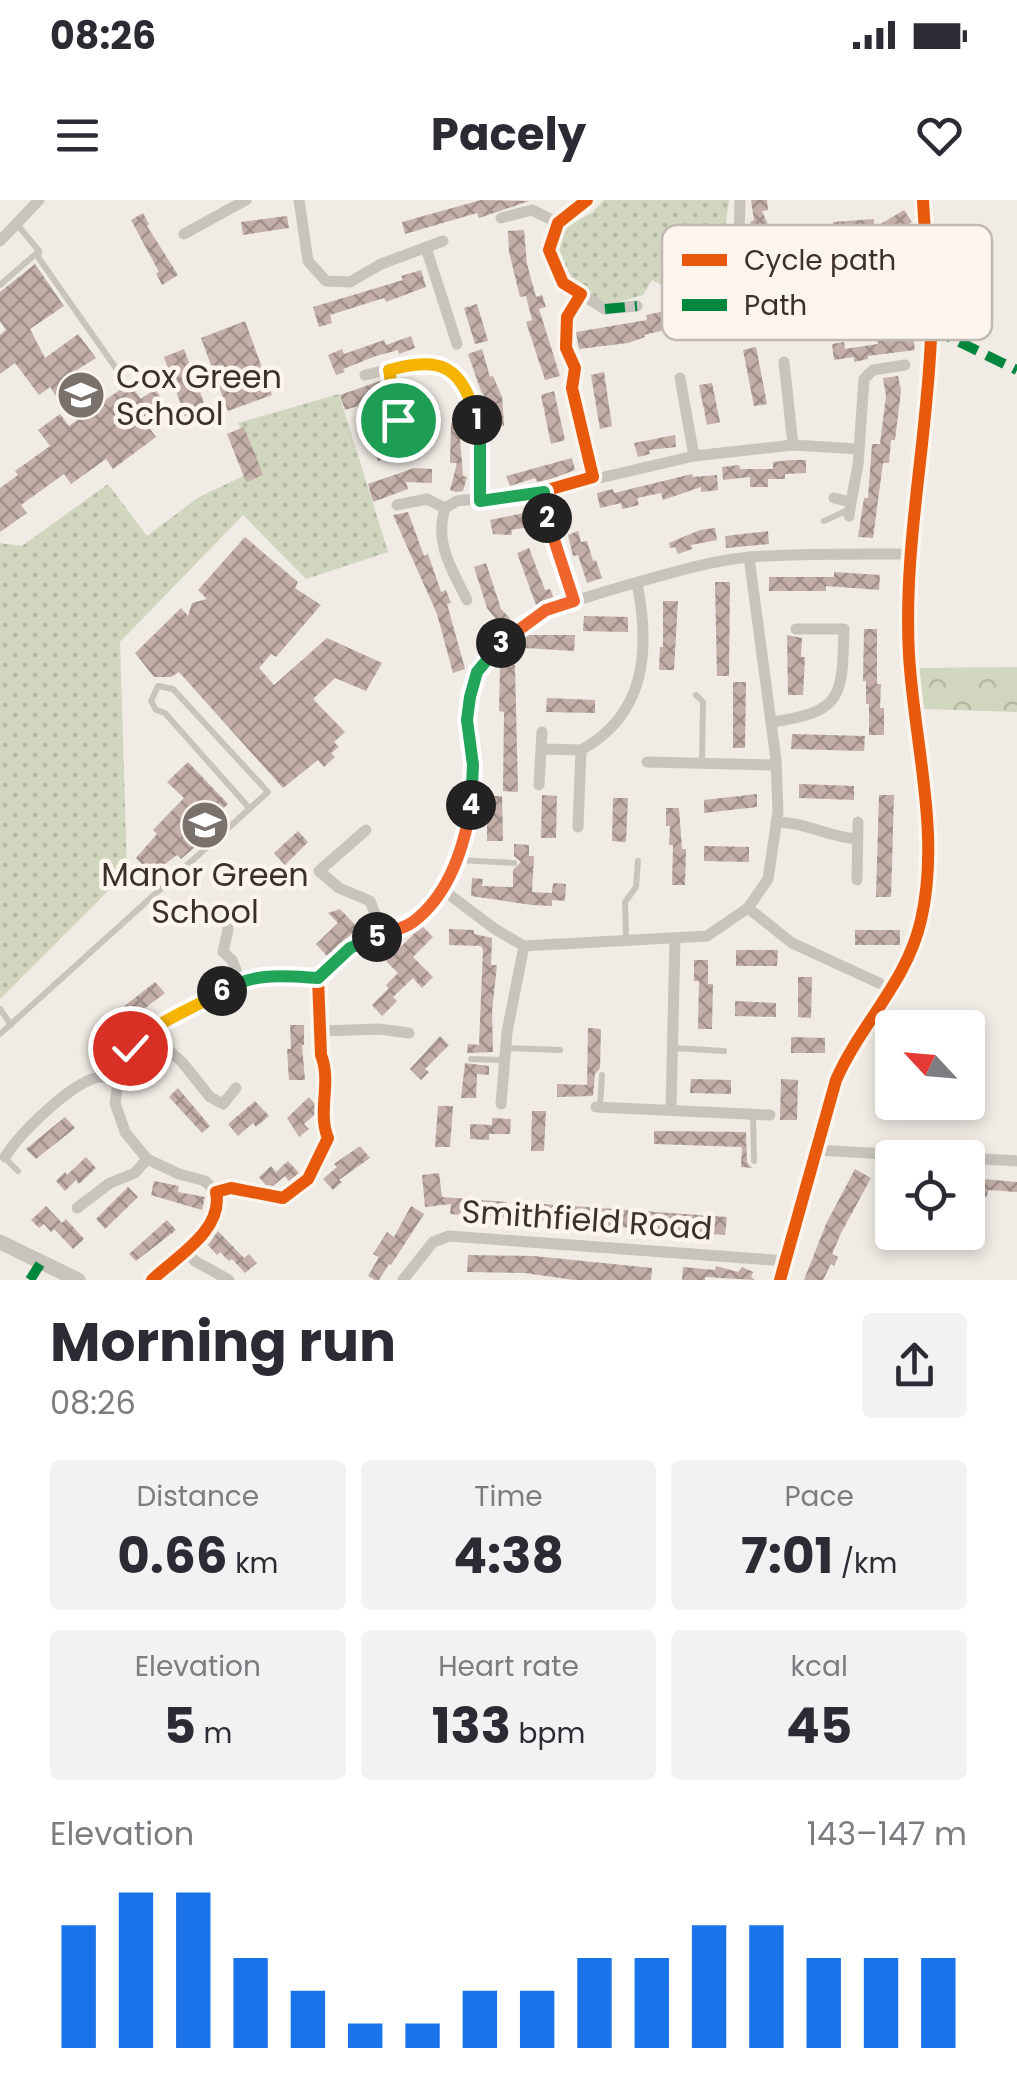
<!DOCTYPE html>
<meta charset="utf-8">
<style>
body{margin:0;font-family:Poppins,sans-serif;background:#f2f2f3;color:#2b2b33;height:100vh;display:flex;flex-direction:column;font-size:38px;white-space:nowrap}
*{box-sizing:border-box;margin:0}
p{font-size:32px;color:#7c7c81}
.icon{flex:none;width:55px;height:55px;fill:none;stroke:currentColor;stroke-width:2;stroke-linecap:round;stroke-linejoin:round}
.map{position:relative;height:1080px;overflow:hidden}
.drawer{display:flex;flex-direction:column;background:#fff;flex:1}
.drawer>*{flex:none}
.needle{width:65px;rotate:296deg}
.controls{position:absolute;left:875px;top:810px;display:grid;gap:20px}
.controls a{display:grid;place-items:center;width:110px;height:110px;border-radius:10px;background:#fff;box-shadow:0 5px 15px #0003;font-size:50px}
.pin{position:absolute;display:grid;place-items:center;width:85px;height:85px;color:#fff;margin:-42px;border:5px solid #fff;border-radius:50%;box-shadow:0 2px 10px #0007}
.km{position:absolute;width:50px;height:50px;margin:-25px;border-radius:50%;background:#222;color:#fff;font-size:28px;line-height:50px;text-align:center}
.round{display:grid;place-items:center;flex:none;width:105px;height:105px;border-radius:10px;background:#f2f2f3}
.headline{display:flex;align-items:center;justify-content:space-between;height:170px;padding:0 50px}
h1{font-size:55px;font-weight:700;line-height:75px}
.stats{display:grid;grid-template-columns:repeat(3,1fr);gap:15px;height:170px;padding:10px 50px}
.stats div{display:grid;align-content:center;border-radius:10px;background:#f2f2f3;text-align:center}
.stats b{font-size:50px;font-weight:700}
.stats small{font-size:28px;font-weight:400}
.stats p{font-size:28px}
.chart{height:280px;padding:20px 50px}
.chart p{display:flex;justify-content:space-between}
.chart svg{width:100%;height:180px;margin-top:10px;stroke:#1a73e8;stroke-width:6}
.status{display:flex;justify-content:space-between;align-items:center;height:70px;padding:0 50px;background:#fff;direction:ltr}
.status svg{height:28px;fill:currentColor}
header{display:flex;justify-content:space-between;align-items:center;height:130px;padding:0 50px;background:#fff;font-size:45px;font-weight:700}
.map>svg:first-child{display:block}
.grass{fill:url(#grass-dots)}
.forest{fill:url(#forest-crowns)}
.building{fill:url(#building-cross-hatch)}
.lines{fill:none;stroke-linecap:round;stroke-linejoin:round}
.service{stroke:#c9c3be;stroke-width:6}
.minor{stroke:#c9c3be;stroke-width:11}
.tertiary{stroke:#c9c3be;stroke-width:15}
.quiet{stroke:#00873e;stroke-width:10;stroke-dasharray:20 10;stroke-linecap:butt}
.cycleway-casing{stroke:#fbf5ee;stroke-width:19}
.cycleway{stroke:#e8590c;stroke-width:12}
.split-1-casing{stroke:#fff;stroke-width:20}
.split-2-casing{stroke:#fff;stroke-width:20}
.split-3-casing{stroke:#fff;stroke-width:20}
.split-4-casing{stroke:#fff;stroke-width:20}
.split-5-casing{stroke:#fff;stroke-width:20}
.split-6-casing{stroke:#fff;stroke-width:20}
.split-7-casing{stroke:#fff;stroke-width:20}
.split-1{stroke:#f5b400;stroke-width:12}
.split-2{stroke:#22a559;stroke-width:12}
.split-3{stroke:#f0652b;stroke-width:12}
.split-4{stroke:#22a559;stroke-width:12}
.split-5{stroke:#f0652b;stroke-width:12}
.split-6{stroke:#22a559;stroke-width:12}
.split-7{stroke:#f5b400;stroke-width:12}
.labels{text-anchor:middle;stroke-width:9;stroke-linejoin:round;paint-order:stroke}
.poi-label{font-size:32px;fill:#3b302b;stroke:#fbf5ee;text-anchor:start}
.street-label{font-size:32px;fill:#3b302b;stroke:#fbf5ee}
.key{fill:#fbf5ee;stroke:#c1bab4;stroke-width:2.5}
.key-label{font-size:28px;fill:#3b302b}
</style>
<div class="status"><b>08:26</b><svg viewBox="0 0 49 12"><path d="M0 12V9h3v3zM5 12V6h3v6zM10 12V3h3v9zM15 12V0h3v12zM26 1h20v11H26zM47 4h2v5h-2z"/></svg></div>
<header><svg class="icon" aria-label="menu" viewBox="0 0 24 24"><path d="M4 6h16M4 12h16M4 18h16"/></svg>Pacely<svg class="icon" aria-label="heart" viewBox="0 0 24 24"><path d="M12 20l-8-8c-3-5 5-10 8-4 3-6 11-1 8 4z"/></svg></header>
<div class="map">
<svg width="1017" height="1080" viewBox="0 0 1017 1080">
<defs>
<pattern id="grass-dots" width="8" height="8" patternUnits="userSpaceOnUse" patternTransform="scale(2.5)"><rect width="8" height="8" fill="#d1d6bf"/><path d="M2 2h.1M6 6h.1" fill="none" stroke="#b4b8a4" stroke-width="1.8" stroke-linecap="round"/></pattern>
<pattern id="forest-crowns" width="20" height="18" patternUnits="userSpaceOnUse" patternTransform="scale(2.5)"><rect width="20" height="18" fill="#d1d6bf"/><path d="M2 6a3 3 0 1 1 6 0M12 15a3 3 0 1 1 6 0" fill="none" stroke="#b4b8a4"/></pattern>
<pattern id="building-cross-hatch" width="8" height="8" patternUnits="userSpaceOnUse" patternTransform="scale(2.5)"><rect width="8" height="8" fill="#c3afa7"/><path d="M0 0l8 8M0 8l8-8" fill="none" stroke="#a08f88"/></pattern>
</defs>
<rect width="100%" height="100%" fill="#f0ebe5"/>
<g class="grass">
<path d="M604 0H729C728 12 724 25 727 37 730 50 738 57 736 72L730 71 722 84 701 78 665 87 652 80 643 95 609 105 573 84C568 60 549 58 562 29L593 12Z"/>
<polygon points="339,194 388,352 306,379 243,315 120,442 127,672 0,799 0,343 22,346 108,284 147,336 199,297 258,269 238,223"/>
</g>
<polygon class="forest" points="1017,467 1017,512 924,509 919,468"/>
<g class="building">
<polygon points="481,0 529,1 479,18 477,13 405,34 402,22"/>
<polygon points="751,0 767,0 768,10 762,11 770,29 766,31 777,46 764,55 755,44 758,42 750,22 754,20"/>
<polygon points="904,10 912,22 890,36 888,31 833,35 833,22 874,19 874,28"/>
<polygon points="143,13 149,24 147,26 178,75 162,85 156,73 159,72 131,20"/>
<polygon points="287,16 289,28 243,35 241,22"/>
<polygon points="524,30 527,64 536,97 542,95 546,107 539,109 560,176 545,180 526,122 532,120 526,96 520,97 509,52 508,31"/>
<polygon points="35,64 64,106 30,129 45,158 78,134 96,158 66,177 79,196 64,207 50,187 39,195 15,163 0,174 0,135 6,130 0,121 0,92"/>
<polygon points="421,70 426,87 386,102 384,98 330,115 332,123 319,127 313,107 403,80 401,76"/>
<polygon points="685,89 689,112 735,107 776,96 776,92 788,92 788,95 814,106 805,121 792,116 795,109 752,117 753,120 719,127 673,128 644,135 645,137 628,143 579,149 576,132 647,120 646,115 670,110 667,93"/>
<polygon points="477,104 488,141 475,144 464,108"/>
<polygon points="245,121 272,195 228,211 201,138"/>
<polygon points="411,136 415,148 399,154 398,150 376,156 343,169 345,172 336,175 328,155 342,149 344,154 384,140 386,145"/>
<polygon points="888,136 889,140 913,136 915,150 868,156 868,159 854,162 854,157 834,160 832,144 844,142 845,149 878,144 877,138"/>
<polygon points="756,147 767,204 754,206 743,150"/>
<polygon points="184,149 206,208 185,216 164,157"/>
<polygon points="482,149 490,177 493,176 502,197 504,226 492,227 490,205 481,191 468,154"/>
<polygon points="604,172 612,226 600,229 591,175"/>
<polygon points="898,176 901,191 895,240 891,240 889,263 883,263 873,338 858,337 864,298 868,298 872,244 880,244 886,196 883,178"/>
<polygon points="380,181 385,196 369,201 375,219 380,217 394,256 378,261 358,206 345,210 340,195"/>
<polygon points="712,183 720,222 707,225 699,185"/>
<polygon points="132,187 141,199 155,189 164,202 142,218 156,237 113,269 106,259 71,284 64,274 21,305 27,313 0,332 0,288 18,275 15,271 50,246 38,230 60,214 69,226 121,189 125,193"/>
<polygon points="554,191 565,240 551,244 541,195"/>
<polygon points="463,222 463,239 460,239 463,276 467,277 463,291 456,292 450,290 457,263 450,263 451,223"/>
<polygon points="244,227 263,275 246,282 227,234"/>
<polygon points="675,235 676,247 649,250 650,254 638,257 634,243"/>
<polygon points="572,258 575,270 551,279 537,282 535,278 510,286 506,276"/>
<polygon points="791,260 806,260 806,273 785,274 785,279 768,279 768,287 750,287 750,277 723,280 722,267 739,265 740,269 773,269 773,262"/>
<polygon points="414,268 432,269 432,283 406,282 408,289 373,302 368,284"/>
<polygon points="692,274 693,277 717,275 718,290 701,292 701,287 663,300 661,293 637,298 639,305 622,309 621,303 600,308 597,293 613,289 614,293"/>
<polygon points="534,311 537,326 511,330 512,335 493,334 490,320"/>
<polygon points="408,312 424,356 428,354 441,392 446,390 451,403 447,404 465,469 453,473 437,414 393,315"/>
<polygon points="715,328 717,340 691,345 692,349 678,354 675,347 670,348 669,343 700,330"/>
<polygon points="578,331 581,342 587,341 593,361 596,360 602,378 587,383 578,355 573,356 568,335"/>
<polygon points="768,331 769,344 726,348 725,336"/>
<polygon points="245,337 298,382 295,388 321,405 276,457 271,454 259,468 274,485 327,438 382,463 366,491 335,478 313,499 345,532 334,542 339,547 331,553 335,557 324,567 318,560 283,588 179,472 171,477 154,477 135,453 181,408 188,416 192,403 207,399 198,390"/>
<polygon points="529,348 545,390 550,389 554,399 536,405 517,353"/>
<polygon points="486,363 501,409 510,418 500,425 487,408 474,367"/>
<polygon points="834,372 880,375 879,390 826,386 826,391 769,391 769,377 834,377"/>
<polygon points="715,382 730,382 729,476 717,476"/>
<polygon points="663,401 678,401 674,470 659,470 660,447 663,447"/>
<polygon points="584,416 628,417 628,432 583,431"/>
<polygon points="864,429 877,429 877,484 881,484 880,508 884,508 884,535 869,535 869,504 866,504 866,481 863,481"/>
<polygon points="525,435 575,435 574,451 525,448"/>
<polygon points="787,435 802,438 801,457 805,457 803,495 788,495"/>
<polygon points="500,465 515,465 518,592 503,591 504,512 499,511"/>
<polygon points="733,482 746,482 745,548 733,548"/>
<polygon points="547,498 595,500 595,513 546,512"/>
<polygon points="792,534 865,536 864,551 791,549"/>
<polygon points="188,562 228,604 209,622 216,629 181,659 177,655 157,670 155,667 148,670 136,658 157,634 153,630 184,598 167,582"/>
<polygon points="799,584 854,586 854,600 799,598"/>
<polygon points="757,594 757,607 704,613 704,600"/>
<polygon points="542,595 557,596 556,638 541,638"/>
<polygon points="879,595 894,595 891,697 876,697"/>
<polygon points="487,596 502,596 503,641 487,641"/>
<polygon points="613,598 628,598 626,642 612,641"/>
<polygon points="666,608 679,608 682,649 686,649 685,685 672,685 673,645 669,645 670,626 666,626"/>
<polygon points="298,631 308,642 285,665 274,653"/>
<polygon points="514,644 529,645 529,656 534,656 532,692 552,693 553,683 566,684 565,701 552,700 552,706 532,705 471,696 472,678 483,679 482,686 513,687 513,670 521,662 514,656"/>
<polygon points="704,646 749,647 749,662 704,661"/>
<polygon points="340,709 358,728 327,756 316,744 338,723 328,713"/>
<polygon points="422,726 433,737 413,757 433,777 422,788 413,778 393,797 397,801 382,816 372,805 389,788 386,785 398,773 386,761"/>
<polygon points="449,729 474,730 474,734 492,738 491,765 497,765 492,811 493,852 467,853 468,844 479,845 483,750 481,746 449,745"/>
<rect x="855" y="730" width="45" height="15"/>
<polygon points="736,750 778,750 777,766 736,766"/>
<polygon points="694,760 708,760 708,784 713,784 712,829 698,829 699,781 694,781"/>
<polygon points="798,777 812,777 811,818 798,817"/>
<polygon points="155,782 165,793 128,821 102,847 95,839 108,826 104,822"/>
<polygon points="735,801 776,803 776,817 735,816"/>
<polygon points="290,825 304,825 304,845 302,845 305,880 289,880 287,849 291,849"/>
<polygon points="588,828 601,829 600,868 595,874 593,896 557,897 557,884 587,885"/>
<polygon points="440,836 449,845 425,869 429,872 421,880 410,869"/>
<polygon points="791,837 825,838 825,853 791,853"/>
<polygon points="465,863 489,866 489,875 477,874 476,898 461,898"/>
<polygon points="691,879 731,880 731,894 690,893"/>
<polygon points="781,879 798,880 797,920 780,920"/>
<polygon points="178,888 210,926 202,933 169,897"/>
<polygon points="309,897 320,910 304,924 309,929 299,937 287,918"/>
<polygon points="255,901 269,916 256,927 253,923 238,936 228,924"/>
<polygon points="438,906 453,906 450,947 435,947"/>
<polygon points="532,911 546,911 544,951 531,951"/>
<polygon points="65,917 75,928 36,959 26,949"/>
<polygon points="492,918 511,919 510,934 489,934 489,940 470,939 470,924 492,925"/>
<polygon points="654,931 746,932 747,962 752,968 741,967 742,947 654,944"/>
<polygon points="360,946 370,958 339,980 342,982 333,990 323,979 337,967 334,964"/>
<polygon points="86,957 96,968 79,984 76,980 65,991 56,981 65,972 67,975"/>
<polygon points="288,961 299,973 289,981 285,976 273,986 266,985 259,977 271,966 276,972"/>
<polygon points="855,969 871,978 841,1033 832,1054 838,1057 834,1066 831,1064 823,1080 804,1080 826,1024"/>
<polygon points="439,973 442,997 507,1002 506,1006 544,1009 544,1004 727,1017 725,1035 450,1014 451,1004 425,1007 422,975"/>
<polygon points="971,978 1017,982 1017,992 988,990 987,997 970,996"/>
<polygon points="154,981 179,986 178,992 205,997 202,1010 151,995"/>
<polygon points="128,987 138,997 105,1029 96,1019"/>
<polygon points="46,1006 62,1023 66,1019 84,1039 73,1049 54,1029 51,1032 44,1024 39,1028 31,1020"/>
<polygon points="411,1006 424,1014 391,1065 389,1064 379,1080 375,1080 368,1076 379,1057 373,1054 387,1032 394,1037"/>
<polygon points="167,1020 176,1030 136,1061 129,1054"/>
<polygon points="218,1031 244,1058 249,1054 257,1063 245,1073 232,1059 229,1061 220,1052 217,1055 208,1045"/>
<polygon points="468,1055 534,1056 652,1068 651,1080 574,1080 525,1073 467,1072"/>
<polygon points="716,1066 738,1072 742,1067 753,1072 751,1077 755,1080 705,1077 705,1080 682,1080 683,1067 715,1070"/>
</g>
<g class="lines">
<g class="service">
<polyline points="39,51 38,57 120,174"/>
<polyline points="0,85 39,51 16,23"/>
<polyline points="824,321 848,310"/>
<polyline points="696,495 703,502 702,563"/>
<polyline points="458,660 514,663"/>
<polyline points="626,739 625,702 636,687 638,661"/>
<polyline points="0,809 11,825"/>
<polyline points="0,834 268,592 173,489 158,486 151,501 156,510 165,513 250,609"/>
<polyline points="507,848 560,850"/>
<polyline points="674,848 724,851"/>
<polyline points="471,859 503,860"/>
<polyline points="600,906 602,875"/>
<polyline points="753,915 754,961"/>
<polyline points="5,958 18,971"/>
</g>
<g class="minor">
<polyline points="299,0 308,61 326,81 350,82 381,64 443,41"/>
<polyline points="587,0 558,23 549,50 563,83 605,109 637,106"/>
<path d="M740 0 739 36 748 62 802 69C854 137 863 97 928 95"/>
<polyline points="501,18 532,10 558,23"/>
<polyline points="184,34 246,0"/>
<polyline points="0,41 39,0"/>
<polyline points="426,48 457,144"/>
<polyline points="702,93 741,85 748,62"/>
<polyline points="566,148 567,117 581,94"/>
<polyline points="784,162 793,245"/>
<polyline points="389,169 407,249"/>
<polyline points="365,175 422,162 447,168 469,193 480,230 479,301"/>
<polyline points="680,178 694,256"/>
<polyline points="572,188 593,277"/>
<polyline points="544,291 547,319 574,401"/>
<polyline points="834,298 851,302 849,316"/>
<polyline points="851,302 858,265 864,179 873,170 905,165"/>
<polyline points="397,305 427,299 445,308"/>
<path d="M467 400C452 369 434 344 445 308L457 301 544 291 694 256 793 245 857 249"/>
<path d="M771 522C844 512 842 496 844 429H796"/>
<polyline points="542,549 581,550"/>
<polyline points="647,562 776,565"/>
<polyline points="539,585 542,532"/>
<path d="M776 622C805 622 828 637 857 639"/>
<path d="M578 627 581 550C647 514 650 449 637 383"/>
<polyline points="366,630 319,671 339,688 370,701 383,734"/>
<polyline points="857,680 858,622"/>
<polyline points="443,690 495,729 524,746 707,736 748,708 768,679 778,612 776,560 749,357"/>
<polyline points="748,708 792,743 879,783"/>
<polyline points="225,718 228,730 223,752 232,760 240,780"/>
<path d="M318 778C329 769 339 755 351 747 389 724 407 734 440 693 466 660 476 602 473 562 471 541 466 522 469 501 483 423 566 403 631 384 671 373 708 361 750 357 803 353 857 354 910 354"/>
<polyline points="318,778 321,855"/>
<polyline points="147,831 182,862 210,897 223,904 236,888"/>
<polyline points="322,831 379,829 409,833"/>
<polyline points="501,904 507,832 524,746"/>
<polyline points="596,907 770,915"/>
<polyline points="671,908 675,739"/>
<polyline points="816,950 957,958"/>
<path d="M5 957C20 933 67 887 95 878 101 876 112 877 119 877"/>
<polyline points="968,958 1017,961"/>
<polyline points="216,992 231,988 283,998 308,979 328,938"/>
<polyline points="77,1008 110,983 135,973 147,959"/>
<polyline points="184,1050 195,1061 229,1080"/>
<polyline points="152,1080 205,1035 218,1003 216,992 205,981 179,974 147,959 125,932 115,903 119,877 130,848 166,818 204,803 240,780 286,774 318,778"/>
<polyline points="403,1080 433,1042 449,1036 786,1061"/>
</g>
<g class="tertiary">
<polyline points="0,1042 78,1080"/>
<path d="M780 1080 836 880C861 823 907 782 921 720 941 634 914 542 909 455 903 348 927 243 931 137 932 94 925 44 923 0"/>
</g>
<g class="quiet">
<polyline points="702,93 741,85 748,62"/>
<polyline points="605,109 637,106"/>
<polyline points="931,134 947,136 1017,170"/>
<polyline points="30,1080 40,1064"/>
</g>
<g class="cycleway-casing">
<g id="cycleway">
<path d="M152 1080C176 1057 224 1030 216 992L231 988 283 998 308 979 328 938C317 912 332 882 321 855L318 778C330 769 340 755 352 747 387 725 422 728 445 686 465 650 473 609 473 568 473 551 466 533 467 515 472 453 519 419 574 401L547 319 544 291 593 277 572 188 575 168 566 148 567 117 581 94 563 83 549 50 558 23 587 0"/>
<path d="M780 1080 836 880C861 823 907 782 921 720 941 634 914 542 909 455 903 348 927 243 931 137 932 94 925 44 923 0"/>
</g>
</g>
<use href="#cycleway" class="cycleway"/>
</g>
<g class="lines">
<g class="split-1-casing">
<path id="split-1" d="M398 220 389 170C443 156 461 166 477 220"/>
</g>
<g class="split-2-casing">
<polyline id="split-2" points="477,220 480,230 480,301 544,292 547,318"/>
</g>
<g class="split-3-casing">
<polyline id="split-3" points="501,443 546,410 574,401 547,318"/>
</g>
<g class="split-4-casing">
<polyline id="split-4" points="471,605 473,565 467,520 470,497 477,472 501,443"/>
</g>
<g class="split-5-casing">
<path id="split-5" d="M377 737C388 732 403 729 413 722 449 695 464 648 471 605"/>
</g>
<g class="split-6-casing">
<path id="split-6" d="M222 791C254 772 283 776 318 778L350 748 377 737"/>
</g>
<g class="split-7-casing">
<path id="split-7" d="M130 848C157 820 190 811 222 791"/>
</g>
<use href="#split-1" class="split-1"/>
<use href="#split-2" class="split-2"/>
<use href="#split-3" class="split-3"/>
<use href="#split-4" class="split-4"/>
<use href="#split-5" class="split-5"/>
<use href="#split-6" class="split-6"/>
<use href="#split-7" class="split-7"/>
</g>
<defs>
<g id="school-disc" transform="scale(2.5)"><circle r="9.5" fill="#7a716c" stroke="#fbf5ee"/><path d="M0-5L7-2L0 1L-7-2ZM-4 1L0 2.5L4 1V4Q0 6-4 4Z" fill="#fff"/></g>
</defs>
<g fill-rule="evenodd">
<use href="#school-disc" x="81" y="195"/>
<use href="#school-disc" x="205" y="625"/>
</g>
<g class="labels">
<g class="poi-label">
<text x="116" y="188">Cox Green<tspan x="116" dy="37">School</tspan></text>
<text x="205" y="686" text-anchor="middle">Manor Green<tspan x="205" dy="37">School</tspan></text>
</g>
<g class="street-label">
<text transform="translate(587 1020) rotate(4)" y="11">Smithfield Road</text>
</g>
</g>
<rect x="662" y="25" width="330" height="115" rx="15" class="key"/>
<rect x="682" y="54" width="45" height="12" fill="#e8590c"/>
<rect x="682" y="99" width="45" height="12" fill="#00873e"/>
<g class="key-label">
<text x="744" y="70">Cycle path</text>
<text x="744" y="115">Path</text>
</g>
</svg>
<div class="controls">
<a><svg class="needle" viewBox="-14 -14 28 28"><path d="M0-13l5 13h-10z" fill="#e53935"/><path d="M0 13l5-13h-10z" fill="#7c7c81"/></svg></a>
<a><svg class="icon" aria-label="locate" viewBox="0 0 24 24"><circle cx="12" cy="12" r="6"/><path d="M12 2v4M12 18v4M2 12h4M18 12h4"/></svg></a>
</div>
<div class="pin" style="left:398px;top:220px;background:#1e9e55"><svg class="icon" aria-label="arrive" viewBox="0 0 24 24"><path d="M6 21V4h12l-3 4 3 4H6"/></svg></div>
<div class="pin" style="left:130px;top:848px;background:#d93025"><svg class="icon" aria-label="check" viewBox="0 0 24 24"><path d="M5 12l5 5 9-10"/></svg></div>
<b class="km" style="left:477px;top:220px">1</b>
<b class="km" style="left:547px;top:318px">2</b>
<b class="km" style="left:501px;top:443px">3</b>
<b class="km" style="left:471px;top:605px">4</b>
<b class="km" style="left:377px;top:737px">5</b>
<b class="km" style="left:222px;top:791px">6</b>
</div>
<section class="drawer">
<div class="headline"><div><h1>Morning run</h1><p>08:26</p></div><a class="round"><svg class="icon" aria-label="share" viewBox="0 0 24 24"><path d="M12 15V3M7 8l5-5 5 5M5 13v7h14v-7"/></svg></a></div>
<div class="stats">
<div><p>Distance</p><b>0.66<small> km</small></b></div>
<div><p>Time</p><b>4:38</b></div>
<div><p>Pace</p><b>7:01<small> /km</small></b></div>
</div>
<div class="stats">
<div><p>Elevation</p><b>5<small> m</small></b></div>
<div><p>Heart rate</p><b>133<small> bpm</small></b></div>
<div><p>kcal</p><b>45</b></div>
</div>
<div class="chart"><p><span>Elevation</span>143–147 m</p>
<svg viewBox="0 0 160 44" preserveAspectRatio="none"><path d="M5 44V14M15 44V6M25 44V6M35 44V22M45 44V30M55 44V38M65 44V38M75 44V30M85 44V30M95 44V22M105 44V22M115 44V14M125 44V14M135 44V22M145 44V22M155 44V22"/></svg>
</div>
</section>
